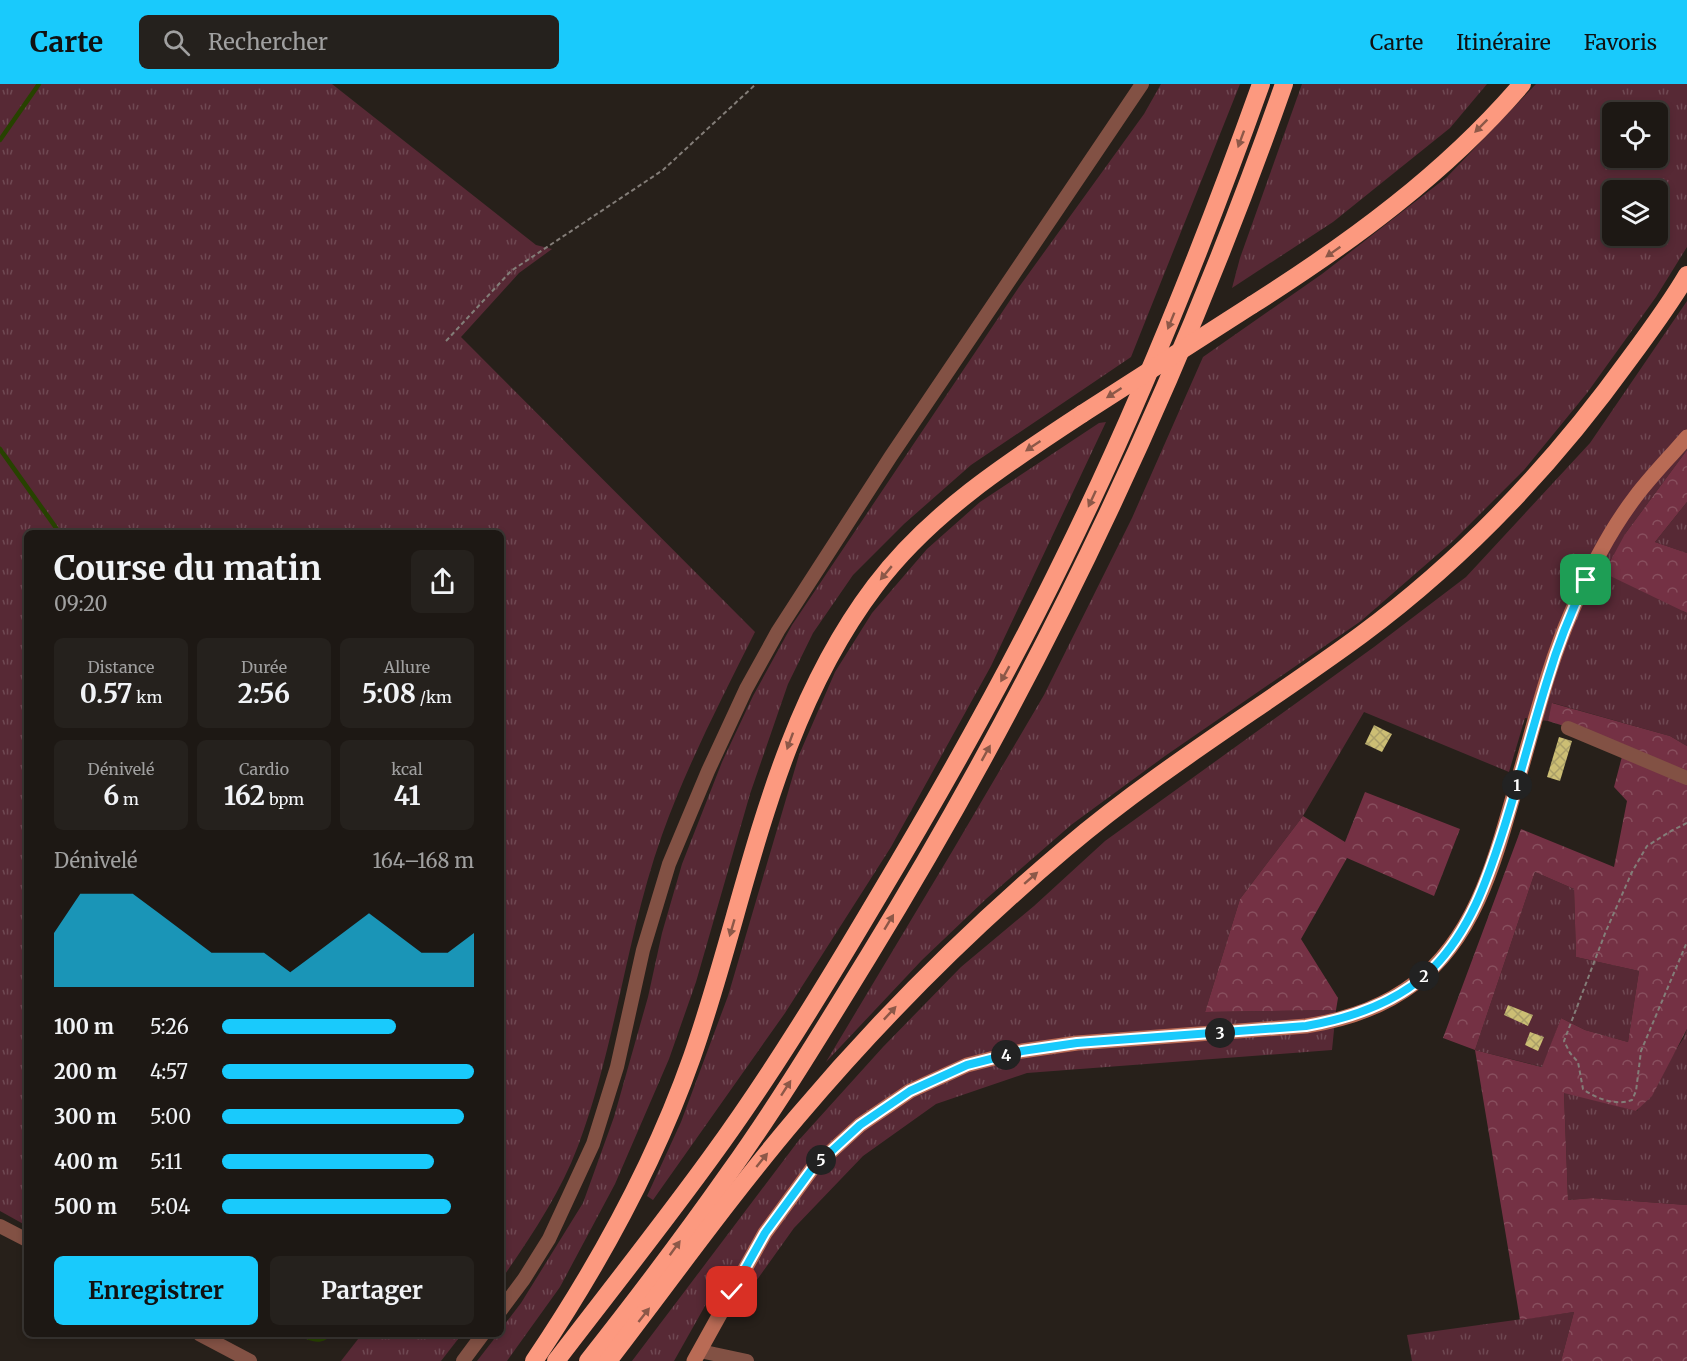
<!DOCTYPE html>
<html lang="fr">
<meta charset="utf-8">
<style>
body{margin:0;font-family:Merriweather,serif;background:#25211d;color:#f1f3f6;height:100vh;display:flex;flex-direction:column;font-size:22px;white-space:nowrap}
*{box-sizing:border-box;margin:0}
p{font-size:20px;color:#a0a0a0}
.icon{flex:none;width:33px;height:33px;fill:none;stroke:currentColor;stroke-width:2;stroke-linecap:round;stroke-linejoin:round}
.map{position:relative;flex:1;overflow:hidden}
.drawer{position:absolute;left:24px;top:446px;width:480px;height:807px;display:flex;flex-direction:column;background:#1d1814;border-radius:9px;box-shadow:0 3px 9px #0003,0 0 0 2px #3b3734}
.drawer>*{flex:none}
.tools{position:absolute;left:1602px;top:18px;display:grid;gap:12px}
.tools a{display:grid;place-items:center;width:66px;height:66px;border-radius:9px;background:#1d1814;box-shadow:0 3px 9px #0003,0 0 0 2px #3b3734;font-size:30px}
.pin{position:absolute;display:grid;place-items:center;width:51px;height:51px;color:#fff;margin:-26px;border-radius:12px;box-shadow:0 3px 9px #0006}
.km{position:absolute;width:30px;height:30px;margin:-15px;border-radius:50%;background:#222;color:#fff;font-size:16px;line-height:30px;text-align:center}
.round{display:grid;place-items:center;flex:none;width:63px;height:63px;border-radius:9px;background:#25211d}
.head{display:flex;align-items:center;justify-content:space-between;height:102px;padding:0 30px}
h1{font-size:33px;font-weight:700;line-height:45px}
.stats{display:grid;grid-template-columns:repeat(3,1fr);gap:9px;height:102px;padding:6px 30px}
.stats div{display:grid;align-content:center;border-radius:9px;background:#25211d;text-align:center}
.stats b{font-size:26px;font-weight:700}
.stats small{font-size:16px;font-weight:400}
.stats p{font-size:16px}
.chart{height:168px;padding:12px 30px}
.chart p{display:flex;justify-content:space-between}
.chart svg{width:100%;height:108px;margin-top:6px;fill:#19cafc;opacity:.7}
.cta{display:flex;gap:12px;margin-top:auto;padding:12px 30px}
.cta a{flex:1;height:69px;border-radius:9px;background:#19cafc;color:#111;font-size:24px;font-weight:700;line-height:69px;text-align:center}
.cta a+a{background:#25211d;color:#f1f3f6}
ul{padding:0 30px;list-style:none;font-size:20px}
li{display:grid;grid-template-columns:96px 72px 1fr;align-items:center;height:45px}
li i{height:15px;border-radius:8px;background:#19cafc}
header{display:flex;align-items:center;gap:36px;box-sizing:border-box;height:84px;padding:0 30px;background:#19cafc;color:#111}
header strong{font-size:28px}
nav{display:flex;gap:33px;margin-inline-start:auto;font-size:21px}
.search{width:420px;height:54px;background:#25211d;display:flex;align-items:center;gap:15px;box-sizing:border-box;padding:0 21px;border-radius:9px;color:#a0a0a0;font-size:22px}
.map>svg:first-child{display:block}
.grass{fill:url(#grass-tufts);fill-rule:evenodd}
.forest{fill:url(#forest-crowns);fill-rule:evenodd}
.water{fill:url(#water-ripples)}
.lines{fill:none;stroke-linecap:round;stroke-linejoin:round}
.stream{stroke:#274200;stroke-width:4.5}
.building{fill:url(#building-cross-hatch)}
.path{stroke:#837d78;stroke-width:2;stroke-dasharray:4.5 3;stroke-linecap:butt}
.street{stroke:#825144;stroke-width:14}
.secondary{stroke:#b96b55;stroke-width:15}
.highway{stroke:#fc997f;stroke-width:18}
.highway-bridge{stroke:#fc997f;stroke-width:18}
.oneway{fill:#8c5848}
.route-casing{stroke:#fff;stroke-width:12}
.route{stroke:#19cafc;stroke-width:8}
</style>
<header>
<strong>Carte</strong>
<div class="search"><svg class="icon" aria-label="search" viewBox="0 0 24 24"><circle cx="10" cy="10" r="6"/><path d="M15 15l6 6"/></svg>Rechercher</div>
<nav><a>Carte</a><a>Itinéraire</a><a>Favoris</a></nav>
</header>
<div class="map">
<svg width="1687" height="1277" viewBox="0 0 1687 1277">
<defs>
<pattern id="grass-tufts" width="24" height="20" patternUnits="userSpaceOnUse" patternTransform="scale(1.5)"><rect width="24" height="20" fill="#572935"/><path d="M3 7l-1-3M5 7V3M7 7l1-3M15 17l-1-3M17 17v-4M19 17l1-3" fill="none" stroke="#6f4852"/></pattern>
<pattern id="forest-crowns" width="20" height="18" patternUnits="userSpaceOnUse" patternTransform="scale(1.5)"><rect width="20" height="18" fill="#743144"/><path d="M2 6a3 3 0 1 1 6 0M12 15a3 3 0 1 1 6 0" fill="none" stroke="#884f5e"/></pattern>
<pattern id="water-ripples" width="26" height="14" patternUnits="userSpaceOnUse" patternTransform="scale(1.5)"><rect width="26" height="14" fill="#274200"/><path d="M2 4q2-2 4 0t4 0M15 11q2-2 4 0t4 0" fill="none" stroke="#465d25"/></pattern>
<pattern id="building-cross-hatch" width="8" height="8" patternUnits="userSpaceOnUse" patternTransform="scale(1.5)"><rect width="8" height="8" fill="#ccbe74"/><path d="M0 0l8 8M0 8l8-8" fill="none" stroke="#aa9f68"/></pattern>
</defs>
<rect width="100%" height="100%" fill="#27201a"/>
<g class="grass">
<path d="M0 0H332L536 161 552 165 519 189 461 253 755 548C722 614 687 681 662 751 626 852 616 961 578 1062 560 1110 530 1154 501 1196V448H27V1142L0 1127Z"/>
<polygon points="1161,0 1240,0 1131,273 971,381 904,440 853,491 813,549 788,600 750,710 696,898 669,975 615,1100 560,1203 507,1277 477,1277 498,1250 501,1250 501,1245 521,1219 583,1119 614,1033 648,913 662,849 682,780 722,678 753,612 792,541 1019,203 1144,30"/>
<polygon points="1302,0 1487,0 1450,44 1333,138 1232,204 1240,174"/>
<path d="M1536 0H1687V163L1656 213 1587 309 1524 386 1453 457 1361 537 1165 672 1071 741 986 815 922 876 826 978 953 766 1044 611 1132 434 1203 273 1322 190 1447 93ZM1612 28H1658V74H1612ZM1612 106H1658V152H1612Z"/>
<polygon points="1687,217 1687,366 1625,450 1683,527 1687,529 1687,662 1670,652 1553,619 1548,637 1525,634 1509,688 1364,628 1303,732 1240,815 1205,928 1336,926 1332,966 1027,989 936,1020 863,1072 794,1144 744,1214 719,1197 674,1277 632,1277 799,1056 883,963 961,883 1034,822 1105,757 1374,563 1466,493 1590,359"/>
<polygon points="1106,338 991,582 891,763 785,929 653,1116 647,1112 681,1038 728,912 799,671 835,588 872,529 927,465 980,418 1099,339"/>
<polygon points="1687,418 1687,469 1655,458"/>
<polygon points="1535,788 1574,805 1576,873 1639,887 1628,958 1585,946 1561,934 1543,983 1475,966"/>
<polygon points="1687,945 1687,1121 1592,1114 1568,1116 1564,1008 1637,1027 1683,955"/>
<polygon points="1574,1228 1561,1277 1412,1277 1407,1251"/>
<polygon points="362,1250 462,1250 441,1277 341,1277"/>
</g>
<g class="forest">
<polygon points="1687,366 1687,418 1655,458 1687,469 1687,529 1604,489 1625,450"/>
<path d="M1552 619 1670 652 1687 662V945L1652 1012 1636 1027 1564 1009 1568 1116 1592 1114 1687 1121V1277H1561L1574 1228 1520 1236 1475 966 1443 954 1521 745 1614 783 1627 717 1614 703 1625 661 1548 637ZM1535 788 1574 805 1576 873 1639 887 1628 958 1585 946 1561 934 1542 983 1475 966Z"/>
<polygon points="1365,708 1460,745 1434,812 1347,774 1301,855 1338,914 1336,926 1205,928 1240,815 1303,732 1345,758"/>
</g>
<path class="water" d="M295 1250H332C321 1264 309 1256 295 1250Z"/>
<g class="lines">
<g class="stream">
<polyline points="0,56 39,0"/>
<polyline points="0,365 59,448"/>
</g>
</g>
<g class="building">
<polygon points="1374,641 1392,650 1382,668 1365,660"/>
<polygon points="1559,653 1572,657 1560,697 1547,693"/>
<polygon points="1508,921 1533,931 1528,942 1504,931"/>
<polygon points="1530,948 1544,953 1538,967 1525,961"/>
</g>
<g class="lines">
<g class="path">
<polyline points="446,257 511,187 663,86 756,0"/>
<path d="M1687 739 1671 747 1647 762 1632 788 1606 847 1564 957 1570 969 1578 978 1583 1005C1596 1015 1617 1022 1632 1016L1636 1007 1641 967 1687 858"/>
</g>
<g class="street">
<polyline points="1568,644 1687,694"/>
<polyline points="0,1142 27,1156"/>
<polyline points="501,1226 524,1195 549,1155 593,1060 617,983 643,866 669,780 708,687 746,605 778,547 891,372 1142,0"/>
<polyline points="199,1250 250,1277"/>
<polyline points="700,1267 747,1277"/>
<polyline points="463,1277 483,1250"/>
</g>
<path class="secondary" d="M694 1277 765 1149 812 1085 860 1041 910 1007 967 981 1022 967 1077 959 1306 942C1345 936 1384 923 1415 899 1473 856 1494 780 1513 713 1532 651 1546 586 1572 527 1589 487 1610 446 1636 412 1652 391 1670 373 1687 353"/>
<g class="highway">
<path d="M1252 221C1350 159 1446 89 1522 0"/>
<path d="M534 1277C598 1182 654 1081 692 973 748 813 770 641 875 502 929 430 1007 379 1082 330"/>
<path d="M556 1277C608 1209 662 1141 712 1072 771 991 824 904 875 818 942 706 1006 593 1063 476 1139 322 1203 162 1261 0"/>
<path d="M588 1277C637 1215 684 1153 729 1089 779 1019 823 946 868 873 1038 596 1176 307 1284 0"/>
<path d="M608 1277C671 1195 731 1111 798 1032 880 935 969 846 1066 764 1159 685 1263 623 1361 551 1465 474 1555 378 1630 274 1650 247 1670 220 1687 191"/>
</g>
<polyline class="highway-bridge" points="1082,330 1252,221"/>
</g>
<defs><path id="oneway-solid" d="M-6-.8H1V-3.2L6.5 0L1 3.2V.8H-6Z" transform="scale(1.5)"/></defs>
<g class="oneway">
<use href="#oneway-solid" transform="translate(1481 42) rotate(135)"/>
<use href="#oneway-solid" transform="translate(1241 55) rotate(110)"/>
<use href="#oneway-solid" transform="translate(1333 168) rotate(145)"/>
<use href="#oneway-solid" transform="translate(1171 237) rotate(112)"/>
<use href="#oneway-solid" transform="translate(1114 309) rotate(147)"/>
<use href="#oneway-solid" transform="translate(1033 362) rotate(146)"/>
<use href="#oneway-solid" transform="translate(1092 415) rotate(115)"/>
<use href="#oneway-solid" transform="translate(886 489) rotate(130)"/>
<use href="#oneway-solid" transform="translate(1005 590) rotate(119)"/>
<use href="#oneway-solid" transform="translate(790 657) rotate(110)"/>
<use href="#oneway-solid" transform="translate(986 669) rotate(-61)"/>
<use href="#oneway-solid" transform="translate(1031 794) rotate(-41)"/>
<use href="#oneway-solid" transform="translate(889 838) rotate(-59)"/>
<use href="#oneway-solid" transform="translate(732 844) rotate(106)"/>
<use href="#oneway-solid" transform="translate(890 929) rotate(-47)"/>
<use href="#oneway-solid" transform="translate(786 1004) rotate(-57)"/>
<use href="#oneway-solid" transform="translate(762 1076) rotate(-51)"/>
<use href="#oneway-solid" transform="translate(675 1164) rotate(-54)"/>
<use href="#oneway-solid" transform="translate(644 1231) rotate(-52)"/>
</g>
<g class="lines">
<g class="route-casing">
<path id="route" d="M732 1208 765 1149 812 1085 860 1041 910 1007 967 981 1022 967 1077 959 1306 942C1352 934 1399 918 1433 884 1470 846 1487 797 1503 747 1519 697 1532 645 1548 594 1558 560 1571 528 1586 496"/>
</g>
<use href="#route" class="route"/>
</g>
</svg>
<div class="tools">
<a><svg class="icon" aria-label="locate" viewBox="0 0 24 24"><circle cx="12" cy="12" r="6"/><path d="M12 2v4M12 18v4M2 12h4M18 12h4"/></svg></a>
<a><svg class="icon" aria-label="layers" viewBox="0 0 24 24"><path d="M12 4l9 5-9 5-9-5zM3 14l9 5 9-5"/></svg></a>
</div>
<div class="pin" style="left:1586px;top:496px;background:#1e9e55"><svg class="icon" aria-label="arrive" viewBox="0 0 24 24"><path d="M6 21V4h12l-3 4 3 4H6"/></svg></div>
<div class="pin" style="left:732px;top:1208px;background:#d93025"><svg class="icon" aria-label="check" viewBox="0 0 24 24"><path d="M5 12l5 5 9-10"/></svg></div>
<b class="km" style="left:1517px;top:701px">1</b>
<b class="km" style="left:1424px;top:892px">2</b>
<b class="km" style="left:1220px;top:949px">3</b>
<b class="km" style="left:1006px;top:971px">4</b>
<b class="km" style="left:821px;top:1076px">5</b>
<section class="drawer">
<div class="head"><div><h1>Course du matin</h1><p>09:20</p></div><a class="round"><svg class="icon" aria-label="share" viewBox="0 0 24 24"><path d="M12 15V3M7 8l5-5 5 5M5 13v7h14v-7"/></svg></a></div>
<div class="stats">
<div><p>Distance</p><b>0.57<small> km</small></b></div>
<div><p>Durée</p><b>2:56</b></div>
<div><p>Allure</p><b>5:08<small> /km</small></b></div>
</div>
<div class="stats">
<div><p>Dénivelé</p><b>6<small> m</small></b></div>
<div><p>Cardio</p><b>162<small> bpm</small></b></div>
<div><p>kcal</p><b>41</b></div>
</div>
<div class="chart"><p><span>Dénivelé</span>164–168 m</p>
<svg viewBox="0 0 160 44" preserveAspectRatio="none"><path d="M0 44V22L10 6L20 6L30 6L40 14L50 22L60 30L70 30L80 30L90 38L100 30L110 22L120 14L130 22L140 30L150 30L160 22V44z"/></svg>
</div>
<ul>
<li><b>100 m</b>5:26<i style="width:69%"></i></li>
<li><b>200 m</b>4:57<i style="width:100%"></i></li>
<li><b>300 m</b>5:00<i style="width:96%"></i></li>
<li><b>400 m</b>5:11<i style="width:84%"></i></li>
<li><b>500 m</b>5:04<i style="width:91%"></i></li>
</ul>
<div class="cta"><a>Enregistrer</a><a>Partager</a></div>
</section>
</div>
